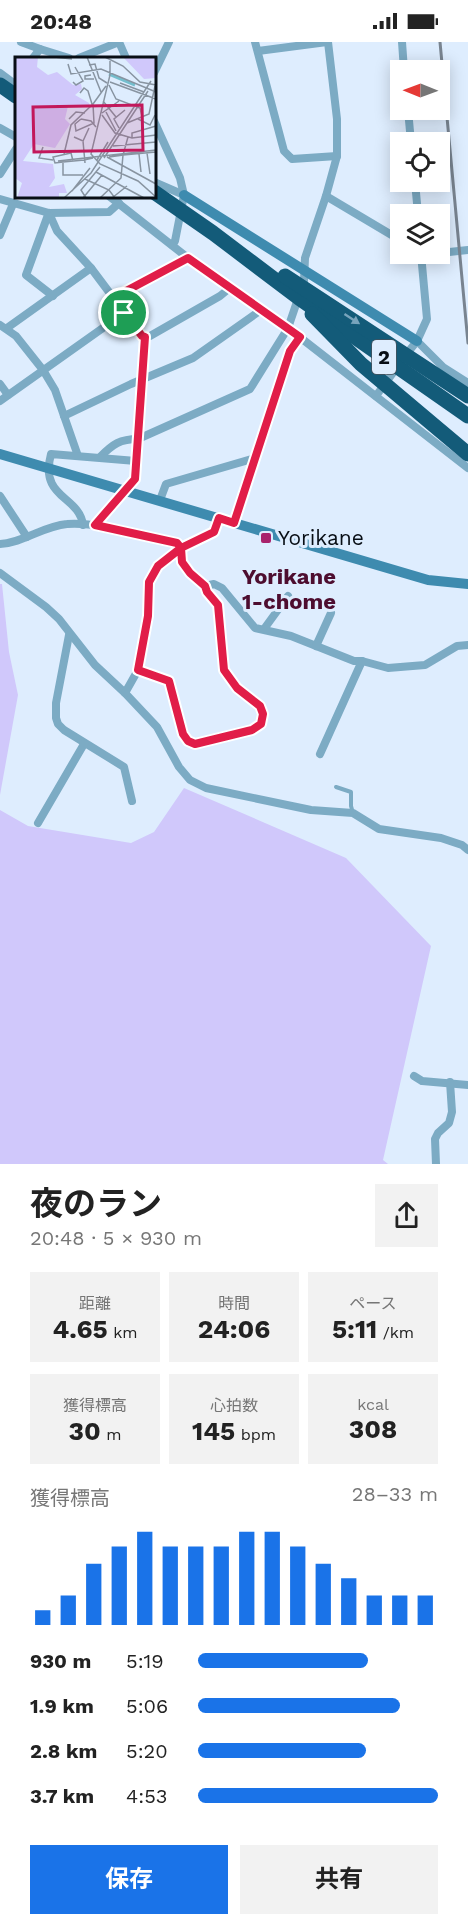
<!DOCTYPE html>
<html lang="ja">
<meta charset="utf-8">
<style>
body{margin:0;font-family:"Work Sans","Noto Sans JP",sans-serif;background:#f2f2f2;color:#222;height:100vh;display:flex;flex-direction:column;font-size:22px;white-space:nowrap}
*{box-sizing:border-box;margin:0}
p{font-size:20px;color:#767676}
.icon{flex:none;width:33px;height:33px;fill:none;stroke:currentColor;stroke-width:2;stroke-linecap:round;stroke-linejoin:round}
.map{position:relative;height:1122px;overflow:hidden}
.details{display:flex;flex-direction:column;background:#fff;flex:1}
.details>*{flex:none}
.needle{width:39px;rotate:271deg}
.controls{position:absolute;left:390px;top:18px;display:grid;gap:12px}
.controls a{display:grid;place-items:center;width:60px;height:60px;border-radius:0px;background:#fff;box-shadow:0 3px 15px #0003;font-size:30px}
.pin{position:absolute;display:grid;place-items:center;width:51px;height:51px;color:#fff;margin:-26px;border:3px solid #fff;border-radius:50%;box-shadow:0 2px 6px #0007}
.round{display:grid;place-items:center;flex:none;width:63px;height:63px;border-radius:0px;background:#f2f2f2}
.summary{display:flex;align-items:center;justify-content:space-between;height:102px;padding:0 30px}
h1{font-size:33px;font-weight:700;line-height:45px}
.stats{display:grid;grid-template-columns:repeat(3,1fr);gap:9px;height:102px;padding:6px 30px}
.stats div{display:grid;align-content:center;border-radius:0px;background:#f2f2f2;text-align:center}
.stats b{font-size:26px;font-weight:700}
.stats small{font-size:16px;font-weight:400}
.stats p{font-size:16px}
.chart{height:168px;padding:12px 30px}
.chart p{display:flex;justify-content:space-between}
.chart svg{width:100%;height:108px;margin-top:6px;stroke:#1a73e8;stroke-width:6}
.action{display:flex;gap:12px;margin-top:auto;padding:12px 30px}
.action a{flex:1;height:69px;border-radius:0px;background:#1a73e8;color:#fff;font-size:24px;font-weight:700;line-height:69px;text-align:center}
.action a+a{background:#f2f2f2;color:#222}
ul{padding:0 30px;list-style:none;font-size:20px}
li{display:grid;grid-template-columns:96px 72px 1fr;align-items:center;height:45px}
li i{height:15px;border-radius:8px;background:#1a73e8}
.status{display:flex;justify-content:space-between;align-items:center;height:42px;padding:0 30px;background:#fff;direction:ltr}
.status svg{height:16px;fill:currentColor}
.map>svg:first-child{display:block}
.green{fill:#d0c8fb}
.lines{fill:none;stroke-linecap:round;stroke-linejoin:round}
.lane{stroke:#7cabc4;stroke-width:4}
.street{stroke:#7cabc4;stroke-width:8}
.secondary{stroke:#3e8baf;stroke-width:10}
.highway{stroke:#135b79;stroke-width:15}
.rail{stroke:#798490;stroke-width:3}
.oneway{fill:#78a4bc}
.route-casing{stroke:#fff;stroke-width:12}
.route{stroke:#e11d48;stroke-width:8}
.poi-dot{fill:#a9236c;stroke:#deedfe;stroke-width:2}
.labels{text-anchor:middle;stroke-width:6;stroke-linejoin:round;paint-order:stroke}
.shield{fill:#deedfe;stroke:#48515b;stroke-width:1.5}
.shield-label{font-size:20px;font-weight:bold;fill:#080e15}
.poi-label{font-size:21px;fill:#080e15;stroke:#deedfe;text-anchor:start}
.neighbourhood-label{font-size:22px;font-weight:bold;fill:#4d0d2f;stroke:#deedfe}
.inset-river{fill:none;stroke:#74becd;stroke-width:3}
.inset-road{fill:none;stroke:#8894a1;stroke-width:1.5}
.view{fill:#c2185b;fill-opacity:0.15;stroke:#c2185b;stroke-width:3}
.inset-edge{fill:none;stroke:#080e15;stroke-width:3}
</style>
<div class="status"><b>20:48</b><svg viewBox="0 0 49 12"><path d="M0 12V9h3v3zM5 12V6h3v6zM10 12V3h3v9zM15 12V0h3v12zM26 1h20v11H26zM47 4h2v5h-2z"/></svg></div>
<div class="map">
<svg width="468" height="1122" viewBox="0 0 468 1122">
<rect width="100%" height="100%" fill="#deedfe"/>
<g class="green">
<polygon points="0,542 2,542 9,610 18,653 0,753"/>
<polygon points="184,746 346,816 431,904 383,1118 388,1122 0,1122 0,768 28,784 131,801 154,790"/>
</g>
<g class="lines">
<polyline class="lane" points="336,745 351,750 351,764 353,771"/>
<g class="street">
<polyline points="21,0 40,7"/>
<polyline points="119,0 126,16"/>
<polyline points="255,0 284,109 292,117 337,114"/>
<polyline points="402,0 404,28"/>
<polyline points="258,9 327,0"/>
<polyline points="33,16 40,7 69,16"/>
<polyline points="79,16 119,0"/>
<polyline points="0,31 16,43"/>
<polyline points="154,31 169,0"/>
<polyline points="408,68 411,100"/>
<polyline points="154,79 180,136 184,153 175,199 172,203"/>
<polyline points="0,86 16,95"/>
<polyline points="0,132 16,107"/>
<polyline points="154,140 184,153"/>
<polyline points="415,140 418,172"/>
<polyline points="109,154 188,216 288,286 468,426"/>
<polyline points="326,154 400,198"/>
<polyline points="0,157 49,171 109,170 119,161"/>
<polyline points="49,171 57,189 91,226 142,294 150,294 220,254 231,245"/>
<polyline points="48,173 26,233 53,254"/>
<polyline points="0,193 13,162"/>
<polyline points="440,211 468,208"/>
<polyline points="430,212 432,212"/>
<polyline points="113,256 188,216"/>
<polyline points="0,283 16,294 43,328 55,348 78,414"/>
<polyline points="7,286 91,226"/>
<polyline points="417,299 443,325 468,341"/>
<polyline points="405,314 417,299 427,277 421,212"/>
<polyline points="0,342 8,353"/>
<polyline points="376,354 398,324"/>
<polyline points="0,359 124,271"/>
<polyline points="64,374 131,342 193,316 261,268"/>
<path d="M100 415C113 402 120 397 138 397L250 347 288 286 304 239 305 216 326 154 337 114V77L328 0"/>
<polyline points="0,454 27,495"/>
<polyline points="160,458 166,442 255,416"/>
<polyline points="234,481 290,309 300,295"/>
<path d="M83 483C79 453 39 457 51 412L136 419"/>
<polyline points="95,483 135,437 145,295"/>
<path d="M0 502C23 501 43 484 67 482 95 479 147 495 177 501L181 506 182 520 190 531 205 544 207 550 218 563 224 628 237 646 260 664 263 672 261 682 252 688 195 702 188 699 183 692 169 639 138 628"/>
<polyline points="0,531 46,565 59,577 95,623 125,651 157,685 179,725 190,738 206,746 311,768 353,771 379,787 441,796 462,803 468,808"/>
<polyline points="205,544 214,542 222,546 255,586 291,594 354,619 362,619 320,712"/>
<polyline points="264,587 288,554"/>
<polyline points="69,593 56,661 56,676 58,682 64,688 124,725 132,759"/>
<polyline points="316,604 331,571"/>
<polyline points="362,619 388,626 425,623 457,604 468,603"/>
<polyline points="125,651 138,628 148,575 149,540 152,532 158,524 188,501 214,490 219,476"/>
<polyline points="38,781 84,702"/>
<polyline points="414,1034 422,1039 468,1043"/>
<polyline points="436,1122 435,1097 438,1091 449,1081 452,1070 450,1040"/>
</g>
<g class="secondary">
<polyline points="184,153 417,299"/>
<polyline points="0,412 428,538 468,542"/>
</g>
<g class="highway">
<polyline points="0,43 16,54"/>
<polyline points="154,150 213,191 299,256 468,374"/>
<polyline points="285,234 468,354"/>
<polyline points="312,272 361,322 468,412"/>
</g>
<polyline class="rail" points="440,0 468,301"/>
</g>
<defs><path id="oneway-solid" d="M-6-.8H1V-3.2L6.5 0L1 3.2V.8H-6Z" transform="scale(1.5)"/></defs>
<use class="oneway" href="#oneway-solid" transform="translate(352 277) rotate(33)"/>
<g class="lines">
<g class="route-casing">
<polyline id="route" points="124,271 142,294 145,295 135,437 95,483 177,501 181,506 158,524 149,540 148,574 138,628 169,639 183,692 188,699 195,702 252,688 261,682 263,672 260,664 237,646 224,628 218,563 207,550 205,544 190,531 182,520 181,506 214,490 219,476 234,481 290,309 300,295 188,216 113,256 124,271"/>
</g>
<use href="#route" class="route"/>
</g>
<rect class="poi-dot" x="260" y="490" width="12" height="12" rx="3"/>
<g class="labels">
<rect class="shield" x="372" y="298" width="24" height="34" rx="4.5"/>
<g class="shield-label">
<text x="384" y="322">2</text>
</g>
<g class="poi-label">
<text x="278" y="503">Yorikane</text>
</g>
<g class="neighbourhood-label">
<text x="289" y="542">Yorikane<tspan x="289" dy="25">1-chome</tspan></text>
</g>
</g>
<g transform="translate(15 15)">
<rect width="141" height="141" fill="#deedfe"/>
<path d="M0 0H23L22 10 33 18 42 15 58 28 66 27 67 32 60 38 74 46 75 49H53L50 62 55 67 40 91 19 87 8 104 38 107 40 121 34 130 49 127 52 136H44V141H2L7 126 0 121ZM108 0H141V21L129 22Z" fill="#d0c8fb"/>
<path class="inset-river" d="M94 17 120 28"/>
<path class="inset-road" d="M39 0 57 2M72 0 86 35M90 0 108 9 125 25 141 28M95 2V18L76 97 85 107 123 124 141 140M53 7 56 17 86 12 141 35M74 8 80 7 84 21 92 26M76 18 70 19V22H79M58 25 61 28 68 24 60 10M95 25 141 42M105 26 129 35M94 28 101 42 125 51 127 59M65 36 69 31 73 34 77 47M88 44 101 60M91 55 101 74M87 56 104 44M87 58 100 76 117 81 141 78M54 62 61 55 70 56M66 62 60 67 61 74 79 66 78 47 91 29M66 62 76 64 81 70M123 62 135 68 140 58M112 66 134 57 140 29M104 71 99 62 110 53M59 80 68 84 74 71M117 81V76L141 69M68 84 70 106M98 89 141 85M28 90 24 101 38 103M132 96 135 117M49 97 56 68 78 47M124 97 126 115M92 100 141 127M94 100 108 98 113 80M89 101 133 34M82 103 93 85M43 104 141 93M58 104 56 96 38 100 40 106 48 105 69 103 78 101M48 106V118H68M81 115 129 141M70 122 94 133 100 141M57 134 75 111M49 141 76 116 136 24M68 141 87 118M71 141 66 133 85 110M85 141 106 121 108 98 141 95M97 141 112 129"/>
<path class="view" d="M127 48 128 93 19 95 18 50Z"/>
<rect width="141" height="141" class="inset-edge"/>
</g>
</svg>
<div class="controls">
<a><svg class="needle" viewBox="-14 -14 28 28"><path d="M0-13l5 13h-10z" fill="#e53935"/><path d="M0 13l5-13h-10z" fill="#767676"/></svg></a>
<a><svg class="icon" aria-label="locate" viewBox="0 0 24 24"><circle cx="12" cy="12" r="6"/><path d="M12 2v4M12 18v4M2 12h4M18 12h4"/></svg></a>
<a><svg class="icon" aria-label="layers" viewBox="0 0 24 24"><path d="M12 4l9 5-9 5-9-5zM3 14l9 5 9-5"/></svg></a>
</div>
<div class="pin" style="left:124px;top:271px;background:#1e9e55"><svg class="icon" aria-label="arrive" viewBox="0 0 24 24"><path d="M6 21V4h12l-3 4 3 4H6"/></svg></div>
</div>
<section class="details">
<div class="summary"><div><h1>夜のラン</h1><p>20:48 · 5 × 930 m</p></div><a class="round"><svg class="icon" aria-label="share" viewBox="0 0 24 24"><path d="M12 15V3M7 8l5-5 5 5M5 13v7h14v-7"/></svg></a></div>
<div class="stats">
<div><p>距離</p><b>4.65<small> km</small></b></div>
<div><p>時間</p><b>24:06</b></div>
<div><p>ペース</p><b>5:11<small> /km</small></b></div>
</div>
<div class="stats">
<div><p>獲得標高</p><b>30<small> m</small></b></div>
<div><p>心拍数</p><b>145<small> bpm</small></b></div>
<div><p>kcal</p><b>308</b></div>
</div>
<div class="chart"><p><span>獲得標高</span>28–33 m</p>
<svg viewBox="0 0 160 44" preserveAspectRatio="none"><path d="M5 44V38M15 44V32M25 44V19M35 44V12M45 44V6M55 44V12M65 44V12M75 44V12M85 44V6M95 44V6M105 44V12M115 44V19M125 44V25M135 44V32M145 44V32M155 44V32"/></svg>
</div>
<ul>
<li><b>930 m</b>5:19<i style="width:71%"></i></li>
<li><b>1.9 km</b>5:06<i style="width:84%"></i></li>
<li><b>2.8 km</b>5:20<i style="width:70%"></i></li>
<li><b>3.7 km</b>4:53<i style="width:100%"></i></li>
</ul>
<div class="action"><a>保存</a><a>共有</a></div>
</section>
